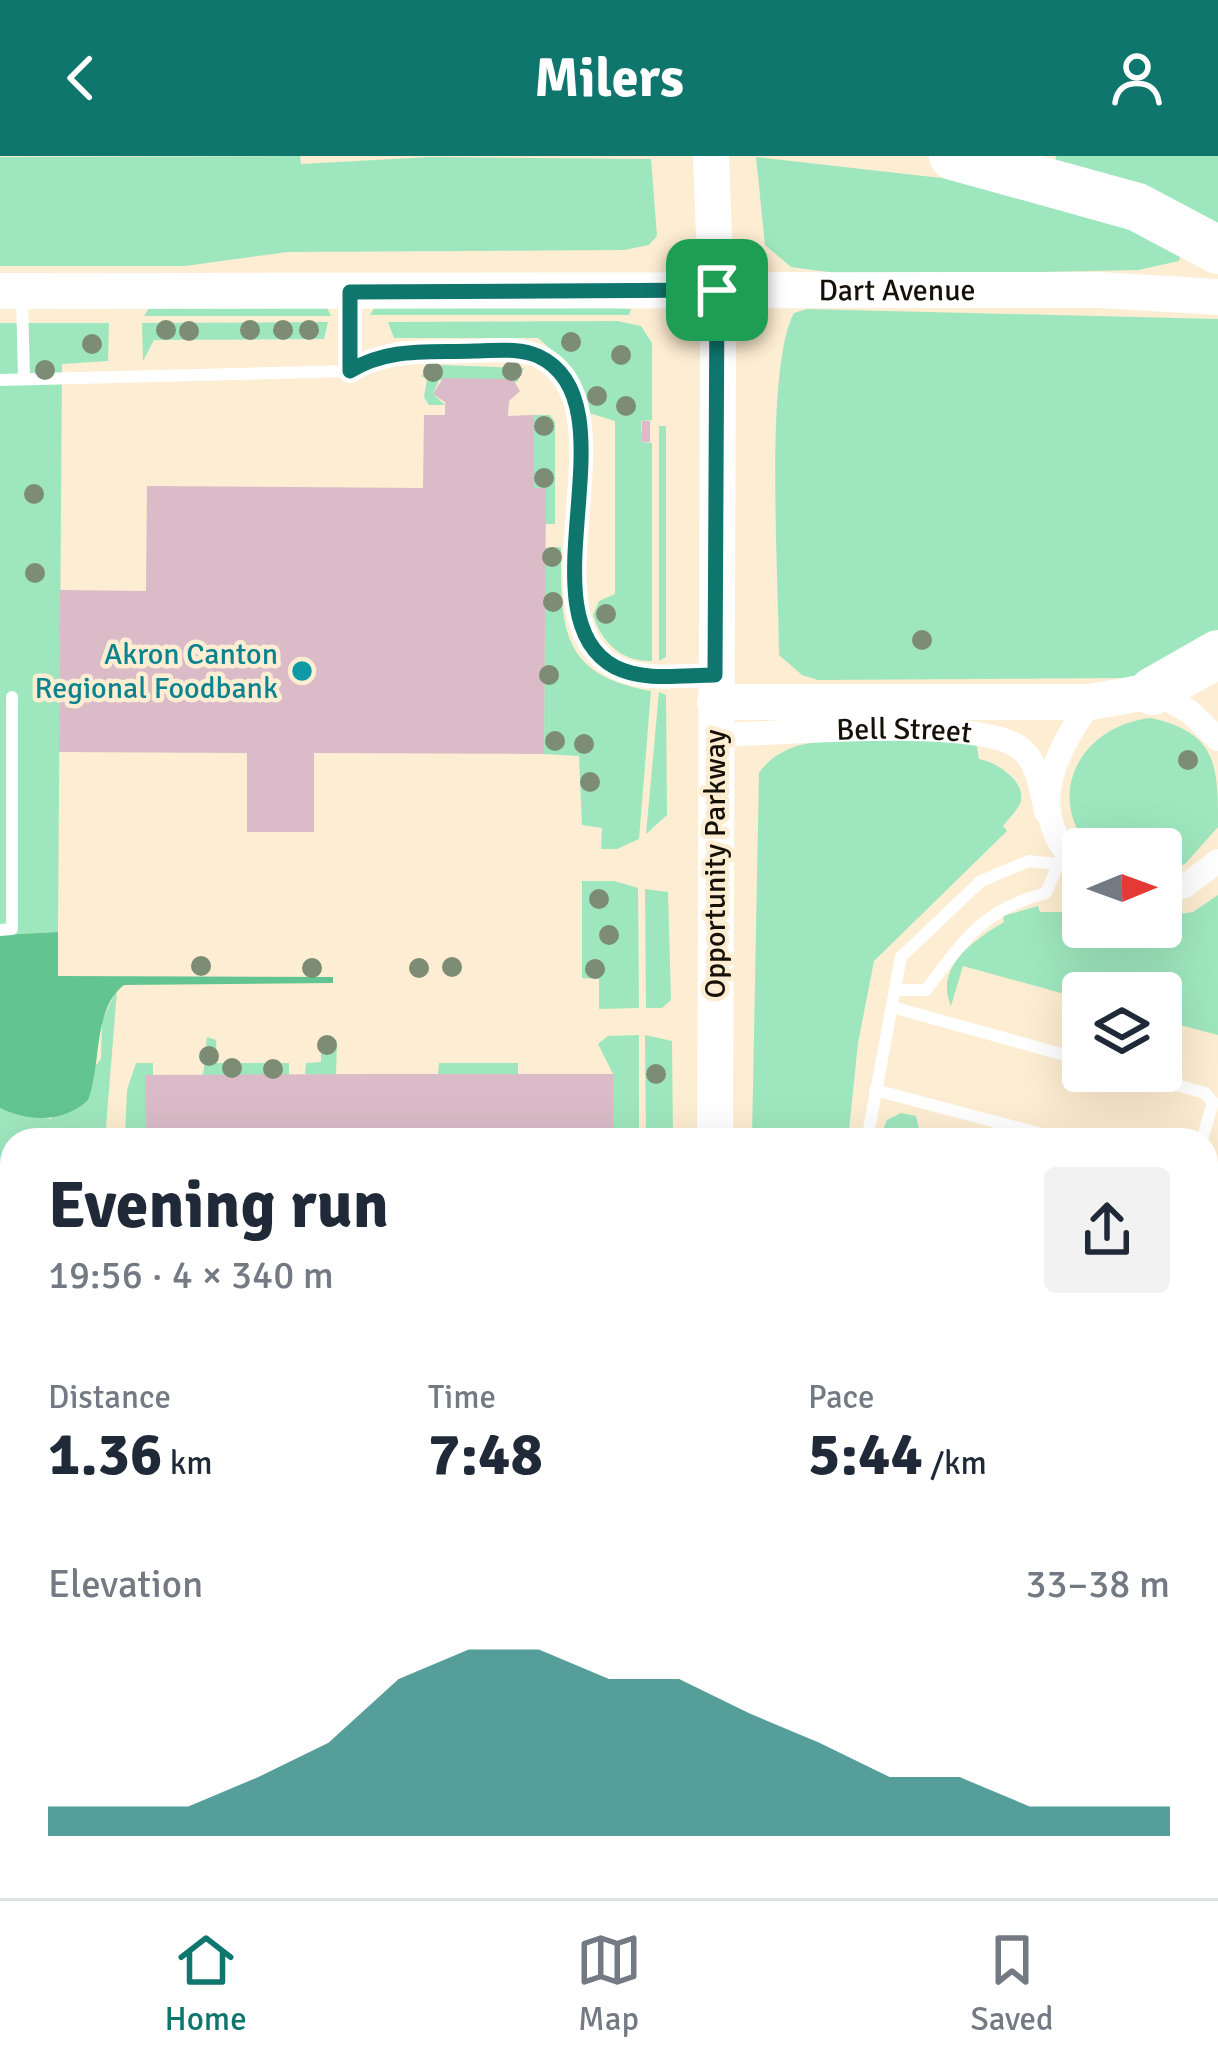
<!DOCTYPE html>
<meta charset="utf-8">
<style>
body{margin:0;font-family:Signika,sans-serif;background:#f2f2f3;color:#1f2937;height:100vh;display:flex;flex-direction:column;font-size:45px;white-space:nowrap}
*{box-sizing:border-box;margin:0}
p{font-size:39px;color:#747a83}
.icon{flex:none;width:66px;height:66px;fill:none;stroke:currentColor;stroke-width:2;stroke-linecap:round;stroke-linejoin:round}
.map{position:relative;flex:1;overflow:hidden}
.drawer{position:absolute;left:0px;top:972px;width:1218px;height:771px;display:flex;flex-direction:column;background:#fff;border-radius:36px 36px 0 0;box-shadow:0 12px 48px #0002}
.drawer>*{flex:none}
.needle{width:78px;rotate:89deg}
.tools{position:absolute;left:1062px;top:672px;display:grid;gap:24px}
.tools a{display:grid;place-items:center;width:120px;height:120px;border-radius:12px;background:#fff;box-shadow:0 12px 48px #0002;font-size:60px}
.pin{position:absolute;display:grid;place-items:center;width:102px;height:102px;color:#fff;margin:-51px;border-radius:24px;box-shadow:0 6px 18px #0006}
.round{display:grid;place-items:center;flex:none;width:126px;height:126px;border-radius:12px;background:#f2f2f3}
.summary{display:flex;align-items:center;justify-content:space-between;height:204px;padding:0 48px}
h1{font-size:66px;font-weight:800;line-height:90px}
.metrics{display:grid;grid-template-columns:repeat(3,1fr);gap:18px;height:204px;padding:12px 48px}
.metrics div{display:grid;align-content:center}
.metrics b{font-size:60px;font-weight:800}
.metrics small{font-size:33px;font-weight:400}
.metrics p{font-size:33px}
.chart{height:336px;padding:24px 48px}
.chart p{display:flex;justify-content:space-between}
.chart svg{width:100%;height:216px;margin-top:12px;fill:#0f766e;opacity:.7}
header{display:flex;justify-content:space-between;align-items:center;height:156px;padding:0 48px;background:#0f766e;color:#fff;font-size:54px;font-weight:800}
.tab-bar{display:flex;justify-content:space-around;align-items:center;height:168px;border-top:3px solid #e0e1e3;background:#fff;font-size:33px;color:#747a83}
.tab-bar a{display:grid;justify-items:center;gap:6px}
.tab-bar .active{color:#0f766e}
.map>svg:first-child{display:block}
.green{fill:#9ee7be}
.forest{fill:#62c591}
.building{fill:#dabbc7}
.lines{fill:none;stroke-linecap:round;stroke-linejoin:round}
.service{stroke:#fff;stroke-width:12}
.minor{stroke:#fff;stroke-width:24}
.secondary{stroke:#fff;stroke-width:36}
.motorway{stroke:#fff;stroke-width:48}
.tree{fill:#7d8d75}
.route-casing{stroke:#fff;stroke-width:24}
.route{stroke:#0f766e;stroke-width:15}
.culture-dot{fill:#0f9aa8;stroke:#fdedd2;stroke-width:4.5}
.labels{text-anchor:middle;stroke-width:9;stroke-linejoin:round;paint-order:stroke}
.street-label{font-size:30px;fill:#161108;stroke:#fdedd2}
.culture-label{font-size:30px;fill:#0d838f;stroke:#fdedd2;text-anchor:end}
</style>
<header><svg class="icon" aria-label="back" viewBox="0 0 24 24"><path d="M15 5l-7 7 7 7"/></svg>Milers<svg class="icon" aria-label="person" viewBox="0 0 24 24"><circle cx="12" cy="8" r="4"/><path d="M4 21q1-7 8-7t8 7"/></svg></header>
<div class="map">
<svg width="1218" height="1742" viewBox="0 0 1218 1742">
<rect width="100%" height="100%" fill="#fdedd2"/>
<g class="green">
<polygon points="300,0 301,8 430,1 651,3 657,80 649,89 624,94 287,96 185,110 0,110 0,1"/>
<polygon points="1056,0 1218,0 1218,68 1160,39 1054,15"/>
<polygon points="756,1 977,26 1184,85 1179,105 1138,114 858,120 791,111 765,89"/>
<polygon points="149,152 327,152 331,160 144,160"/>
<polygon points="374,152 613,152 631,153 629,159 370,159"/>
<path d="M807 153 1218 163V488L1163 513 1124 522 818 524 802 519 779 499C779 425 764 212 794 157Z"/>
<path d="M617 165 641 170 652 187V264L641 265V286L652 287V505C622 506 602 487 593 459L599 445 615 438V265L589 257 573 213 538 182H394L388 166Z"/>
<polygon points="328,166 324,183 154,184 143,205 142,167"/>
<polygon points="0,167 109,167 108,205 62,208 58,776 0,779"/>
<polygon points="440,209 524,212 517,226 439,224 433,238 445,249 429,249 424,241 427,223 421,220"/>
<polygon points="534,259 550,259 555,266 555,368 545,368 534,332"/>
<polygon points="659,270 666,270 666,501 659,505"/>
<path d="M561 391C561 471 559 519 651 535L639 683 617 693H601L602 672 582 669 579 600 544 598 545 392Z"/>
<polygon points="659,536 666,539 667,659 646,678"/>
<path d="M1151 562C1218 577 1218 610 1218 671L1185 708 1161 716V693H1090C1043 636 1083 569 1151 562Z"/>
<path d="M881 583 976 585 979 603C994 605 1025 624 1021 644 1020 652 1008 663 1003 670L1007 675 874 805 858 887 848 984H752L759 617C786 578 839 585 881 583Z"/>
<polygon points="582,725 614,725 638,732 639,852 599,853 599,823 582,822"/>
<polygon points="645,733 668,736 671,844 662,852 646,852"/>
<path d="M1218 739V879L1161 864V837H1083V843L963 810 951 850C934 811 974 784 1004 766L1003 760 1038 750 1040 756H1083V771H1161V761L1193 756Z"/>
<polygon points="117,834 105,984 12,984 12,1088 0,1088 0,952 51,963 101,903 102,864"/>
<polygon points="639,879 639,984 613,984 613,918 598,888 608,880"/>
<polygon points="645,879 672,885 673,984 646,984"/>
<polygon points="330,880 337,885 336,919 305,918 306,907 321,906 321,885"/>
<polygon points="207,881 216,884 217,907 289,907 289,919 203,919"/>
<polygon points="136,907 153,907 153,919 146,919 146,984 125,984 127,934"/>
<polygon points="439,907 518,907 518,918 438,918"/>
<polygon points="901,957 916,960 919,974 957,984 879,984 887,964"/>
<polygon points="1218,1146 1218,1496 1206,1501 1206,1188 1216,1187"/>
<rect x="84" y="1731" width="106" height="11"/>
</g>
<path class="forest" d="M58 776V820L333 821V827L124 829C92 854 102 908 88 944 63 967 30 966 0 952V779Z"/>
<g class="building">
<polygon points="443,222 513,223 520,235 509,245 508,260 534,259 534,332 546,332 544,598 314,597 314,676 247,676 247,597 59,596 60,434 146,435 147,330 423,332 424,259 445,259 445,246 433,238"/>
<polygon points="642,265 650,265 650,286 641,286"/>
<polygon points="373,918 613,918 613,984 146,984 145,919"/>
</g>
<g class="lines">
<g class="service">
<path d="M350 137V215C360 209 371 200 382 198 415 193 513 187 540 201 563 213 573 237 577 262V452C585 526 657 520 714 519"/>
<polyline points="22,140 24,223"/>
<polyline points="0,224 350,215"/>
<polyline points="0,774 12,773 12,541"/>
<path d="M895 834H926C964 784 982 754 1046 737L1060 704"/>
<polyline points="892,851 1083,904"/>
<polyline points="1125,915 1205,937 1213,946 1202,984"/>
<polyline points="875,934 1064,984"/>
<polyline points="867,984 901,801 981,725 1029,705 1056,708"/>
<polyline points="1206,1521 1218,1516"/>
</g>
<g class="minor">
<polyline points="1153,535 1190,556 1218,583"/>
<path id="s1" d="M715 579C781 578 969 560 1017 590 1038 603 1041 633 1046 656"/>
<path d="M1083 716C1024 658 1050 606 1090 546"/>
<polyline points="1161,736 1185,730 1218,705"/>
<polyline points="0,1468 12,1468"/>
</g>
<g class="secondary">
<polyline points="711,0 718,186 715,984"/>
<path id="s2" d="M0 135 1100 134 1218 141"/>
<polyline points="715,546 1090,546 1153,535"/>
<polyline points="779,1731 783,1742"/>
</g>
<g class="motorway">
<polyline points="953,0 1137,51 1218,94"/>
<polyline points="1153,535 1218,498"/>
</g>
</g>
<g class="tree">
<circle cx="166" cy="174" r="10"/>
<circle cx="250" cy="174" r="10"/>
<circle cx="283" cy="174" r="10"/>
<circle cx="309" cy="174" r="10"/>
<circle cx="189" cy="175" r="10"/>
<circle cx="571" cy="186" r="10"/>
<circle cx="92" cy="188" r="10"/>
<circle cx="621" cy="199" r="10"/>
<circle cx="45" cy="214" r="10"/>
<circle cx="512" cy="215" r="10"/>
<circle cx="433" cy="216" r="10"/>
<circle cx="597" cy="240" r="10"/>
<circle cx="626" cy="250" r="10"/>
<circle cx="544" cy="270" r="10"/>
<circle cx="544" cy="322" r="10"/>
<circle cx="34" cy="338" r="10"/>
<circle cx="552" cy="401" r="10"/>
<circle cx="35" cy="417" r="10"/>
<circle cx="553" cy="446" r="10"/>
<circle cx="606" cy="458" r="10"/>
<circle cx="922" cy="484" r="10"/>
<circle cx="549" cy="519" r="10"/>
<circle cx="555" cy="585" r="10"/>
<circle cx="584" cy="588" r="10"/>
<circle cx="1188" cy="604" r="10"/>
<circle cx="590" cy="626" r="10"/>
<circle cx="599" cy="743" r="10"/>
<circle cx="609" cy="779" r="10"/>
<circle cx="201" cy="810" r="10"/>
<circle cx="452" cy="811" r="10"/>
<circle cx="312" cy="812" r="10"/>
<circle cx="419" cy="812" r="10"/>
<circle cx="595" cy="813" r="10"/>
<circle cx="327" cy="889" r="10"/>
<circle cx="209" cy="900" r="10"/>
<circle cx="232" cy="912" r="10"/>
<circle cx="273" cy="913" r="10"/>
<circle cx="656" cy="918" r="10"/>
</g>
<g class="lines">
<g class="route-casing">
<path id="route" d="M717 134 715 519C683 519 644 526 615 511 519 460 638 246 538 200 518 191 494 195 474 195 430 197 388 191 350 215V136Z"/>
</g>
<use href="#route" class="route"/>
</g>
<circle class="culture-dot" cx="302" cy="515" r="12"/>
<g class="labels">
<g class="street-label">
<text dy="10" stroke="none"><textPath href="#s2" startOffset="897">Dart Avenue</textPath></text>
<text dy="10" stroke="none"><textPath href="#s1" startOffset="189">Bell Street</textPath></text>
<text transform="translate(715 708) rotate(-90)" y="10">Opportunity Parkway</text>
</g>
<g class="culture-label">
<text x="278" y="508">Akron Canton<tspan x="278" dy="34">Regional Foodbank</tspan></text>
</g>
</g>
</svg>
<div class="tools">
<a><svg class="needle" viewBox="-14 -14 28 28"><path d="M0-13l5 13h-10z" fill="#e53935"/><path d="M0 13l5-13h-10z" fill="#747a83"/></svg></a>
<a><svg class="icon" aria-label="layers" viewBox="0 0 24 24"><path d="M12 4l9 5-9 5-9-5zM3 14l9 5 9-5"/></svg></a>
</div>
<div class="pin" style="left:717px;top:134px;background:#1e9e55"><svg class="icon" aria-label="arrive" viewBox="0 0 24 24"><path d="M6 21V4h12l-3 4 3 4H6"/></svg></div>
<section class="drawer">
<div class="summary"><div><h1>Evening run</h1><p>19:56 · 4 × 340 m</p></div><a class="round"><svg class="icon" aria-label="share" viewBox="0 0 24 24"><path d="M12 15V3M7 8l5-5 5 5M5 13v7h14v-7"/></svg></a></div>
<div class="metrics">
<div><p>Distance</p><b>1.36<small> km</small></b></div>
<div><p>Time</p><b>7:48</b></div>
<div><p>Pace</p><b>5:44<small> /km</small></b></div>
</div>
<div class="chart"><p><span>Elevation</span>33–38 m</p>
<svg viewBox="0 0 160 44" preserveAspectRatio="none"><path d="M0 44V38L10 38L20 38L30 32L40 25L50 12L60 6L70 6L80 12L90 12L100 19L110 25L120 32L130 32L140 38L150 38L160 38V44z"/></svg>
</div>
</section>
</div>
<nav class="tab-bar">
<a class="active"><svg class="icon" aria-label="home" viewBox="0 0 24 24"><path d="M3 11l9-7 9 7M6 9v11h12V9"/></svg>Home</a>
<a><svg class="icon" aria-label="map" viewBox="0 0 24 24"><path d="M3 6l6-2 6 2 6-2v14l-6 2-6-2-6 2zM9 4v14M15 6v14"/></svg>Map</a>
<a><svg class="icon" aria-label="saved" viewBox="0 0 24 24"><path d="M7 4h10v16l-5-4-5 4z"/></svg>Saved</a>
</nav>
